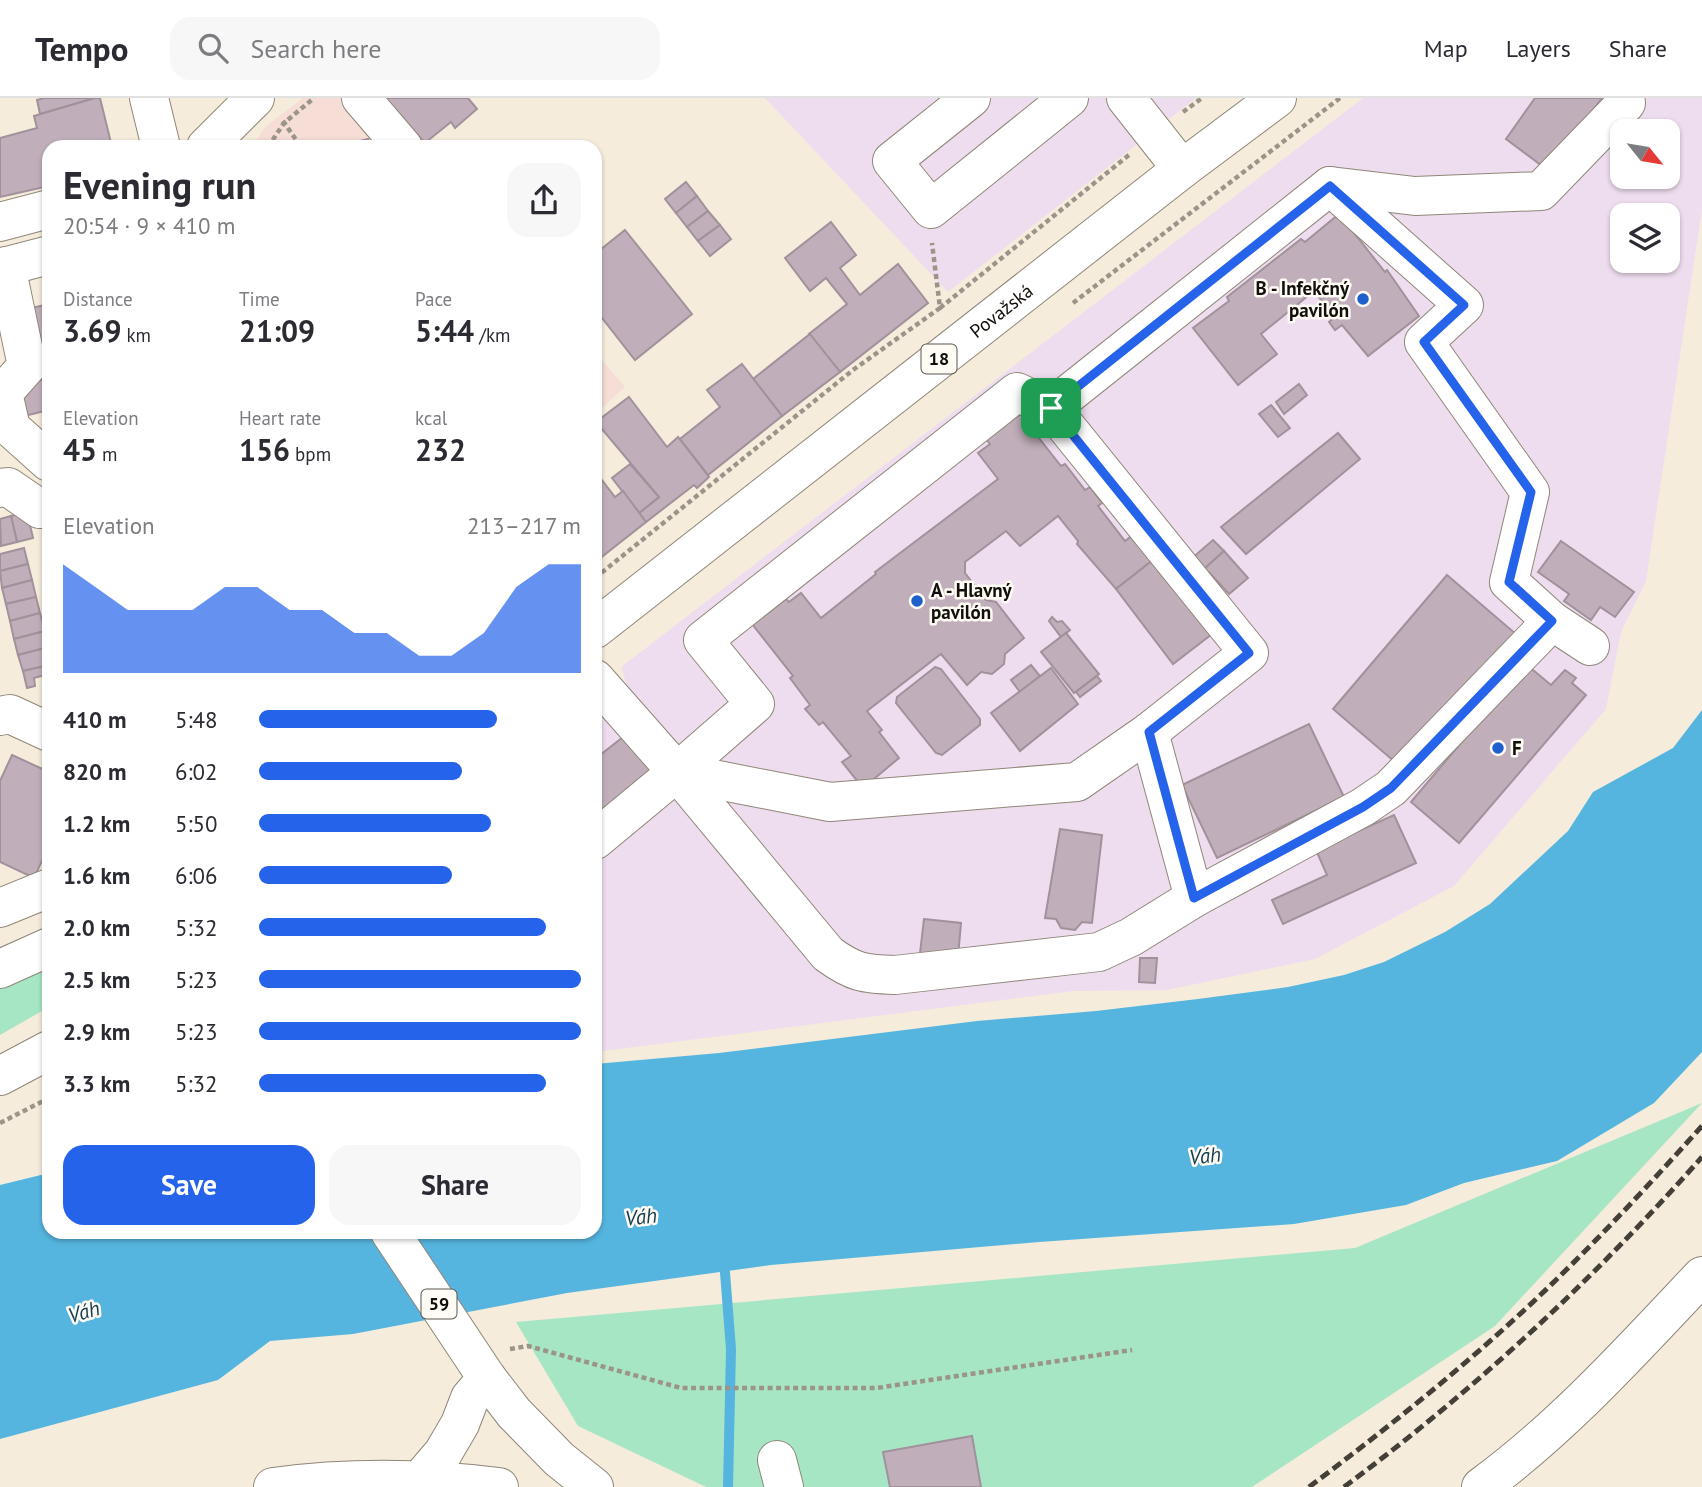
<!DOCTYPE html>
<meta charset="utf-8">
<style>
body{margin:0;font-family:"PT Sans",sans-serif;background:#f7f7f7;color:#2b2b33;height:100vh;display:flex;flex-direction:column;font-size:26px;white-space:nowrap}
*{box-sizing:border-box;margin:0}
p{font-size:23px;color:#7c7c81}
.icon{flex:none;width:38px;height:38px;fill:none;stroke:currentColor;stroke-width:2;stroke-linecap:round;stroke-linejoin:round}
.map{position:relative;flex:1;overflow:hidden}
.details{position:absolute;left:42px;top:42px;width:560px;height:1099px;display:flex;flex-direction:column;background:#fff;border-radius:21px;box-shadow:0 2px 5px #0004}
.details>*{flex:none}
.needle{width:46px;rotate:120deg}
.fabs{position:absolute;left:1610px;top:21px;display:grid;gap:14px}
.fabs a{display:grid;place-items:center;width:70px;height:70px;border-radius:14px;background:#fff;box-shadow:0 2px 5px #0004;font-size:35px}
.pin{position:absolute;display:grid;place-items:center;width:60px;height:60px;color:#fff;margin:-30px;border-radius:14px;box-shadow:0 4px 10px #0006}
.round{display:grid;place-items:center;flex:none;width:74px;height:74px;border-radius:21px;background:#f7f7f7}
.overview{display:flex;align-items:center;justify-content:space-between;height:119px;padding:0 21px}
h1{font-size:38px;font-weight:700;line-height:52px}
.figures{display:grid;grid-template-columns:repeat(3,1fr);gap:10px;height:119px;padding:7px 21px}
.figures div{display:grid;align-content:center}
.figures b{font-size:30px;font-weight:700}
.figures small{font-size:19px;font-weight:400}
.figures p{font-size:19px}
.chart{height:196px;padding:14px 21px}
.chart p{display:flex;justify-content:space-between}
.chart svg{width:100%;height:126px;margin-top:7px;fill:#2563eb;opacity:.7}
.action{display:flex;gap:14px;margin-top:auto;padding:14px 21px}
.action a{flex:1;height:80px;border-radius:21px;background:#2563eb;color:#fff;font-size:28px;font-weight:700;line-height:80px;text-align:center}
.action a+a{background:#f7f7f7;color:#2b2b33}
ul{padding:0 21px;list-style:none;font-size:23px}
li{display:grid;grid-template-columns:112px 84px 1fr;align-items:center;height:52px}
li i{height:18px;border-radius:9px;background:#2563eb}
header{display:flex;align-items:center;gap:42px;box-sizing:border-box;height:98px;padding:0 35px;background:#fff;border-bottom:2px solid #e1e1e2}
header strong{font-size:33px}
nav{display:flex;gap:38px;margin-inline-start:auto;font-size:24px}
.search{width:490px;height:63px;background:#f7f7f7;display:flex;align-items:center;gap:18px;box-sizing:border-box;padding:0 24px;border-radius:21px;color:#7c7c81;font-size:26px}
.map>svg:first-child{display:block}
.education{fill:#f6ddd5}
.medical{fill:#eeddef;fill-rule:evenodd}
.green{fill:#a7e6c5}
.water{fill:#55b5df}
.lines{fill:none;stroke-linecap:round;stroke-linejoin:round}
.stream{stroke:#55b5df;stroke-width:10}
.building{fill:#c0afba;stroke:#a1919b;stroke-width:2}
.minor-casing{stroke:#8f8778;stroke-width:40}
.major-casing{stroke:#8f8778;stroke-width:40}
.path{stroke:#9b9489;stroke-width:4.5;stroke-dasharray:5 3.5;stroke-linecap:butt}
.minor{stroke:#fff;stroke-width:38}
.major{stroke:#fff;stroke-width:38}
.rail{stroke:#444038;stroke-width:5;stroke-dasharray:10 5;stroke-linecap:butt}
.route-casing{stroke:#fff;stroke-width:14}
.route{stroke:#2563eb;stroke-width:9}
.poi-dot{fill:#2060cc;stroke:#fefaf4;stroke-width:2.5}
.labels{text-anchor:middle;stroke-width:5;stroke-linejoin:round;paint-order:stroke}
.shield{fill:#fefaf4;stroke:#595650;stroke-width:2}
.shield-label{font-size:18px;font-weight:bold;fill:#120f0a}
.poi-label{font-size:19px;font-weight:bold;fill:#120f0a;stroke:#fefaf4;text-anchor:start}
.street-label{font-size:19px;fill:#120f0a;stroke:#fefaf4}
.water-label{font-size:21px;font-style:italic;fill:#143e50;stroke:#fefaf4}
</style>
<header>
<strong>Tempo</strong>
<div class="search"><svg class="icon" aria-label="search" viewBox="0 0 24 24"><circle cx="10" cy="10" r="6"/><path d="M15 15l6 6"/></svg>Search here</div>
<nav><a>Map</a><a>Layers</a><a>Share</a></nav>
</header>
<div class="map">
<svg width="1702" height="1389" viewBox="0 0 1702 1389">
<rect width="100%" height="100%" fill="#f5ecdc"/>
<g class="education">
<polygon points="303,0 384,0 428,49 252,49 265,29"/>
<polygon points="595,254 625,289 595,316"/>
</g>
<g class="medical">
<polygon points="765,0 1196,0 948,194"/>
<path d="M1363 0H1702V111L1646 483 1621 534 1606 611 1454 788 1315 861 1167 892 1073 893 595 954V613L608 597 626 585 621 569ZM1622 33H1668V79H1622ZM1622 117H1668V163H1622Z"/>
</g>
<g class="green">
<polygon points="49,870 49,909 0,937 0,891"/>
<polygon points="1702,1005 1495,1228 1252,1389 706,1389 578,1328 516,1224 1355,1150"/>
</g>
<polygon class="water" points="1702,612 1702,954 1654,1005 1557,1063 1464,1085 1406,1107 1294,1126 1039,1144 771,1167 567,1195 353,1236 270,1243 218,1282 0,1341 0,1087 49,1075 49,1134 595,1134 595,966 719,955 977,923 1096,913 1198,901 1288,889 1344,877 1384,864 1445,834 1490,806 1568,733 1593,694 1673,650"/>
<g class="lines">
<polyline class="stream" points="724,1162 731,1251 728,1389"/>
</g>
<g class="building">
<polygon points="44,0 95,0 40,16 37,2"/>
<polygon points="95,0 100,0 112,49 49,49 49,88 0,99 0,40 37,30 34,18"/>
<polygon points="384,0 468,0 477,11 455,30 451,24 425,45"/>
<polygon points="1535,0 1602,0 1549,73 1506,41"/>
<polygon points="368,41 370,49 335,49"/>
<polygon points="686,84 697,98 676,115 665,101"/>
<polygon points="697,98 708,113 687,129 676,115"/>
<polygon points="708,113 720,127 698,143 687,129"/>
<polygon points="1339,116 1385,174 1387,172 1419,218 1368,258 1342,227 1335,232 1329,224 1335,219 1314,193 1261,236 1277,256 1238,287 1193,230 1229,203 1227,199 1301,141 1305,144"/>
<polygon points="831,124 856,157 840,170 860,197 898,166 928,205 840,274 809,236 847,206 826,180 810,193 785,160"/>
<polygon points="720,127 731,141 710,158 698,143"/>
<polygon points="625,132 692,216 635,262 595,211 595,156"/>
<polygon points="49,206 49,268 47,268 41,243 27,211"/>
<polygon points="810,236 840,274 782,318 753,281"/>
<polygon points="742,266 782,318 708,377 680,341 720,309 707,292"/>
<polygon points="49,280 49,312 24,318 16,288"/>
<polygon points="1299,286 1307,297 1284,316 1276,304"/>
<polygon points="629,299 667,349 678,339 709,379 697,390 694,387 646,424 639,415 659,399 596,324"/>
<polygon points="1271,307 1290,330 1278,339 1259,316"/>
<polygon points="1020,316 1061,368 1065,366 1085,392 1090,389 1102,405 1098,408 1125,443 1133,437 1153,462 1116,491 1077,446 1078,443 1058,418 1020,448 1006,433 965,464 965,475 986,502 996,504 1024,540 1005,556 1004,566 992,576 981,574 967,587 941,556 867,613 882,632 879,634 899,660 863,690 842,664 851,658 823,624 819,627 805,611 810,607 790,580 793,578 752,526 785,500 789,504 801,495 821,520 876,476 875,474 998,381 978,355 990,346 986,341"/>
<polygon points="1338,335 1360,361 1246,456 1221,429"/>
<polygon points="630,366 659,399 639,415 612,380"/>
<polygon points="595,373 615,399 623,393 646,424 599,461 595,456"/>
<polygon points="27,414 33,440 17,444 11,418"/>
<polygon points="11,418 17,444 1,448 0,421"/>
<polygon points="1213,442 1224,453 1202,473 1191,461"/>
<polygon points="1561,443 1634,494 1615,519 1600,509 1591,522 1564,503 1569,496 1538,474"/>
<polygon points="24,450 28,466 0,473 0,456"/>
<polygon points="1224,453 1248,480 1229,496 1209,474 1205,477 1202,473"/>
<polygon points="1153,462 1212,536 1173,566 1116,491"/>
<polygon points="28,466 32,482 2,490 0,473"/>
<polygon points="1447,477 1517,537 1402,670 1333,611"/>
<polygon points="32,482 36,499 6,506 2,490"/>
<polygon points="36,499 40,515 10,523 6,506"/>
<polygon points="40,515 45,533 14,541 10,523"/>
<polygon points="1052,519 1057,524 1062,523 1070,532 1061,539 1049,523"/>
<polygon points="45,533 49,549 18,557 14,541"/>
<polygon points="1066,535 1099,576 1074,595 1041,554"/>
<polygon points="49,549 49,567 23,573 18,557"/>
<polygon points="49,567 49,576 34,580 35,588 27,590 23,573"/>
<polygon points="1031,567 1040,578 1020,594 1011,582"/>
<polygon points="1527,567 1551,587 1565,572 1576,580 1572,585 1586,597 1459,745 1411,704"/>
<polygon points="935,569 941,571 980,621 980,627 942,657 936,655 896,605 897,599"/>
<polygon points="1051,570 1078,606 1020,653 991,615"/>
<polygon points="1097,578 1101,583 1080,599 1076,594"/>
<polygon points="1309,626 1344,699 1217,760 1182,687"/>
<polygon points="627,636 655,672 595,719 595,661"/>
<polygon points="12,657 49,674 49,753 47,752 34,780 0,764 0,683"/>
<polygon points="1394,717 1416,765 1283,826 1272,802 1327,777 1316,752"/>
<polygon points="1060,731 1102,737 1092,825 1082,824 1075,832 1061,830 1056,821 1045,820"/>
<polygon points="924,821 961,825 958,859 920,855"/>
<polygon points="1140,860 1157,860 1155,885 1139,884"/>
<polygon points="972,1338 981,1389 890,1389 883,1354"/>
</g>
<g class="lines">
<g class="minor-casing">
<g id="minor">
<polyline points="149,0 161,49"/>
<polyline points="361,0 403,49"/>
<polyline points="971,0 892,63 931,111 1069,0"/>
<polyline points="1126,0 1182,71"/>
<polyline points="206,49 255,0"/>
<polyline points="1330,88 1464,207 1424,244 1530,394 1509,484 1552,523"/>
<polyline points="0,124 49,111"/>
<polyline points="6,168 27,268 3,295 11,330 49,364"/>
<polyline points="0,170 49,157"/>
<polyline points="0,390 8,389 40,411 49,410"/>
<polyline points="595,581 677,674 755,606 703,542 1017,294 1051,310"/>
<polyline points="0,618 10,616 49,634"/>
<polyline points="1149,634 1249,555 1051,310 1330,88 1415,98 1541,93 1626,5"/>
<path d="M677 674 828 856C854 875 864 876 895 877L1099 854 1131 839 1194 800 1363 709 1391 690 1552 523 1590 548"/>
<polyline points="677,674 830,704 1077,684 1149,634 1194,800"/>
<polyline points="595,742 677,674"/>
<polyline points="0,810 49,790"/>
<polyline points="777,1362 784,1389"/>
<polyline points="419,1383 443,1355 460,1326 470,1300 487,1280"/>
<path d="M273 1389C347 1379 425 1380 499 1389"/>
<path d="M1481 1389C1563 1329 1633 1251 1702 1178"/>
</g>
</g>
<g class="major-casing">
<g id="major">
<path id="s1" d="M595 531 1182 71 1277 0"/>
<polyline points="0,871 49,849"/>
<polyline points="0,978 49,952"/>
<polyline points="390,1134 487,1280 514,1315 559,1361 594,1389"/>
</g>
</g>
<g class="path">
<polyline points="1183,14 1202,0"/>
<polyline points="283,23 301,49"/>
<polyline points="268,49 284,25 314,0"/>
<polyline points="1073,205 1340,0"/>
<polyline points="940,210 1129,57"/>
<polyline points="595,480 853,272 940,210 932,145"/>
<polyline points="0,1025 49,1000"/>
<polyline points="510,1251 528,1248 681,1290 877,1290 1132,1252"/>
</g>
<use href="#minor" class="minor"/>
<use href="#major" class="major"/>
<g class="rail">
<path d="M1309 1389C1397 1323 1484 1253 1562 1176 1611 1128 1657 1078 1702 1028"/>
<path d="M1344 1389C1475 1292 1594 1181 1702 1059"/>
</g>
</g>
<g class="lines">
<g class="route-casing">
<polygon id="route" points="1330,88 1464,207 1424,244 1531,394 1509,484 1552,523 1391,690 1363,709 1194,800 1149,634 1249,555 1051,310"/>
</g>
<use href="#route" class="route"/>
</g>
<g class="poi-dot">
<circle cx="1363" cy="201" r="7"/>
<circle cx="917" cy="503" r="7"/>
<circle cx="1498" cy="650" r="7"/>
</g>
<g class="labels">
<g class="shield">
<rect x="921.5" y="246.5" width="35" height="29" rx="5"/>
<rect x="421.5" y="1191.5" width="35" height="29" rx="5"/>
</g>
<g class="shield-label">
<text x="939" y="267">18</text>
<text x="439" y="1212">59</text>
</g>
<g class="poi-label">
<text x="1349" y="197" text-anchor="end">B - Infekčný<tspan x="1349" dy="22">pavilón</tspan></text>
<text x="931" y="499">A - Hlavný<tspan x="931" dy="22">pavilón</tspan></text>
<text x="1512" y="657">F</text>
</g>
<g class="street-label">
<text dy="7" stroke="none"><textPath href="#s1" startOffset="516">Považská</textPath></text>
</g>
<g class="water-label">
<text transform="translate(1205 1058) rotate(-6)" y="7">Váh</text>
<text transform="translate(641 1119) rotate(-6)" y="7">Váh</text>
<text transform="translate(84 1214) rotate(-16)" y="7">Váh</text>
</g>
</g>
</svg>
<div class="fabs">
<a><svg class="needle" viewBox="-14 -14 28 28"><path d="M0-13l5 13h-10z" fill="#e53935"/><path d="M0 13l5-13h-10z" fill="#7c7c81"/></svg></a>
<a><svg class="icon" aria-label="layers" viewBox="0 0 24 24"><path d="M12 4l9 5-9 5-9-5zM3 14l9 5 9-5"/></svg></a>
</div>
<div class="pin" style="left:1051px;top:310px;background:#1e9e55"><svg class="icon" aria-label="arrive" viewBox="0 0 24 24"><path d="M6 21V4h12l-3 4 3 4H6"/></svg></div>
<section class="details">
<div class="overview"><div><h1>Evening run</h1><p>20:54 · 9 × 410 m</p></div><a class="round"><svg class="icon" aria-label="share" viewBox="0 0 24 24"><path d="M12 15V3M7 8l5-5 5 5M5 13v7h14v-7"/></svg></a></div>
<div class="figures">
<div><p>Distance</p><b>3.69<small> km</small></b></div>
<div><p>Time</p><b>21:09</b></div>
<div><p>Pace</p><b>5:44<small> /km</small></b></div>
</div>
<div class="figures">
<div><p>Elevation</p><b>45<small> m</small></b></div>
<div><p>Heart rate</p><b>156<small> bpm</small></b></div>
<div><p>kcal</p><b>232</b></div>
</div>
<div class="chart"><p><span>Elevation</span>213–217 m</p>
<svg viewBox="0 0 160 44" preserveAspectRatio="none"><path d="M0 44V6L10 14L20 22L30 22L40 22L50 14L60 14L70 22L80 22L90 30L100 30L110 38L120 38L130 30L140 14L150 6L160 6V44z"/></svg>
</div>
<ul>
<li><b>410 m</b>5:48<i style="width:74%"></i></li>
<li><b>820 m</b>6:02<i style="width:63%"></i></li>
<li><b>1.2 km</b>5:50<i style="width:72%"></i></li>
<li><b>1.6 km</b>6:06<i style="width:60%"></i></li>
<li><b>2.0 km</b>5:32<i style="width:89%"></i></li>
<li><b>2.5 km</b>5:23<i style="width:100%"></i></li>
<li><b>2.9 km</b>5:23<i style="width:100%"></i></li>
<li><b>3.3 km</b>5:32<i style="width:89%"></i></li>
</ul>
<div class="action"><a>Save</a><a>Share</a></div>
</section>
</div>
